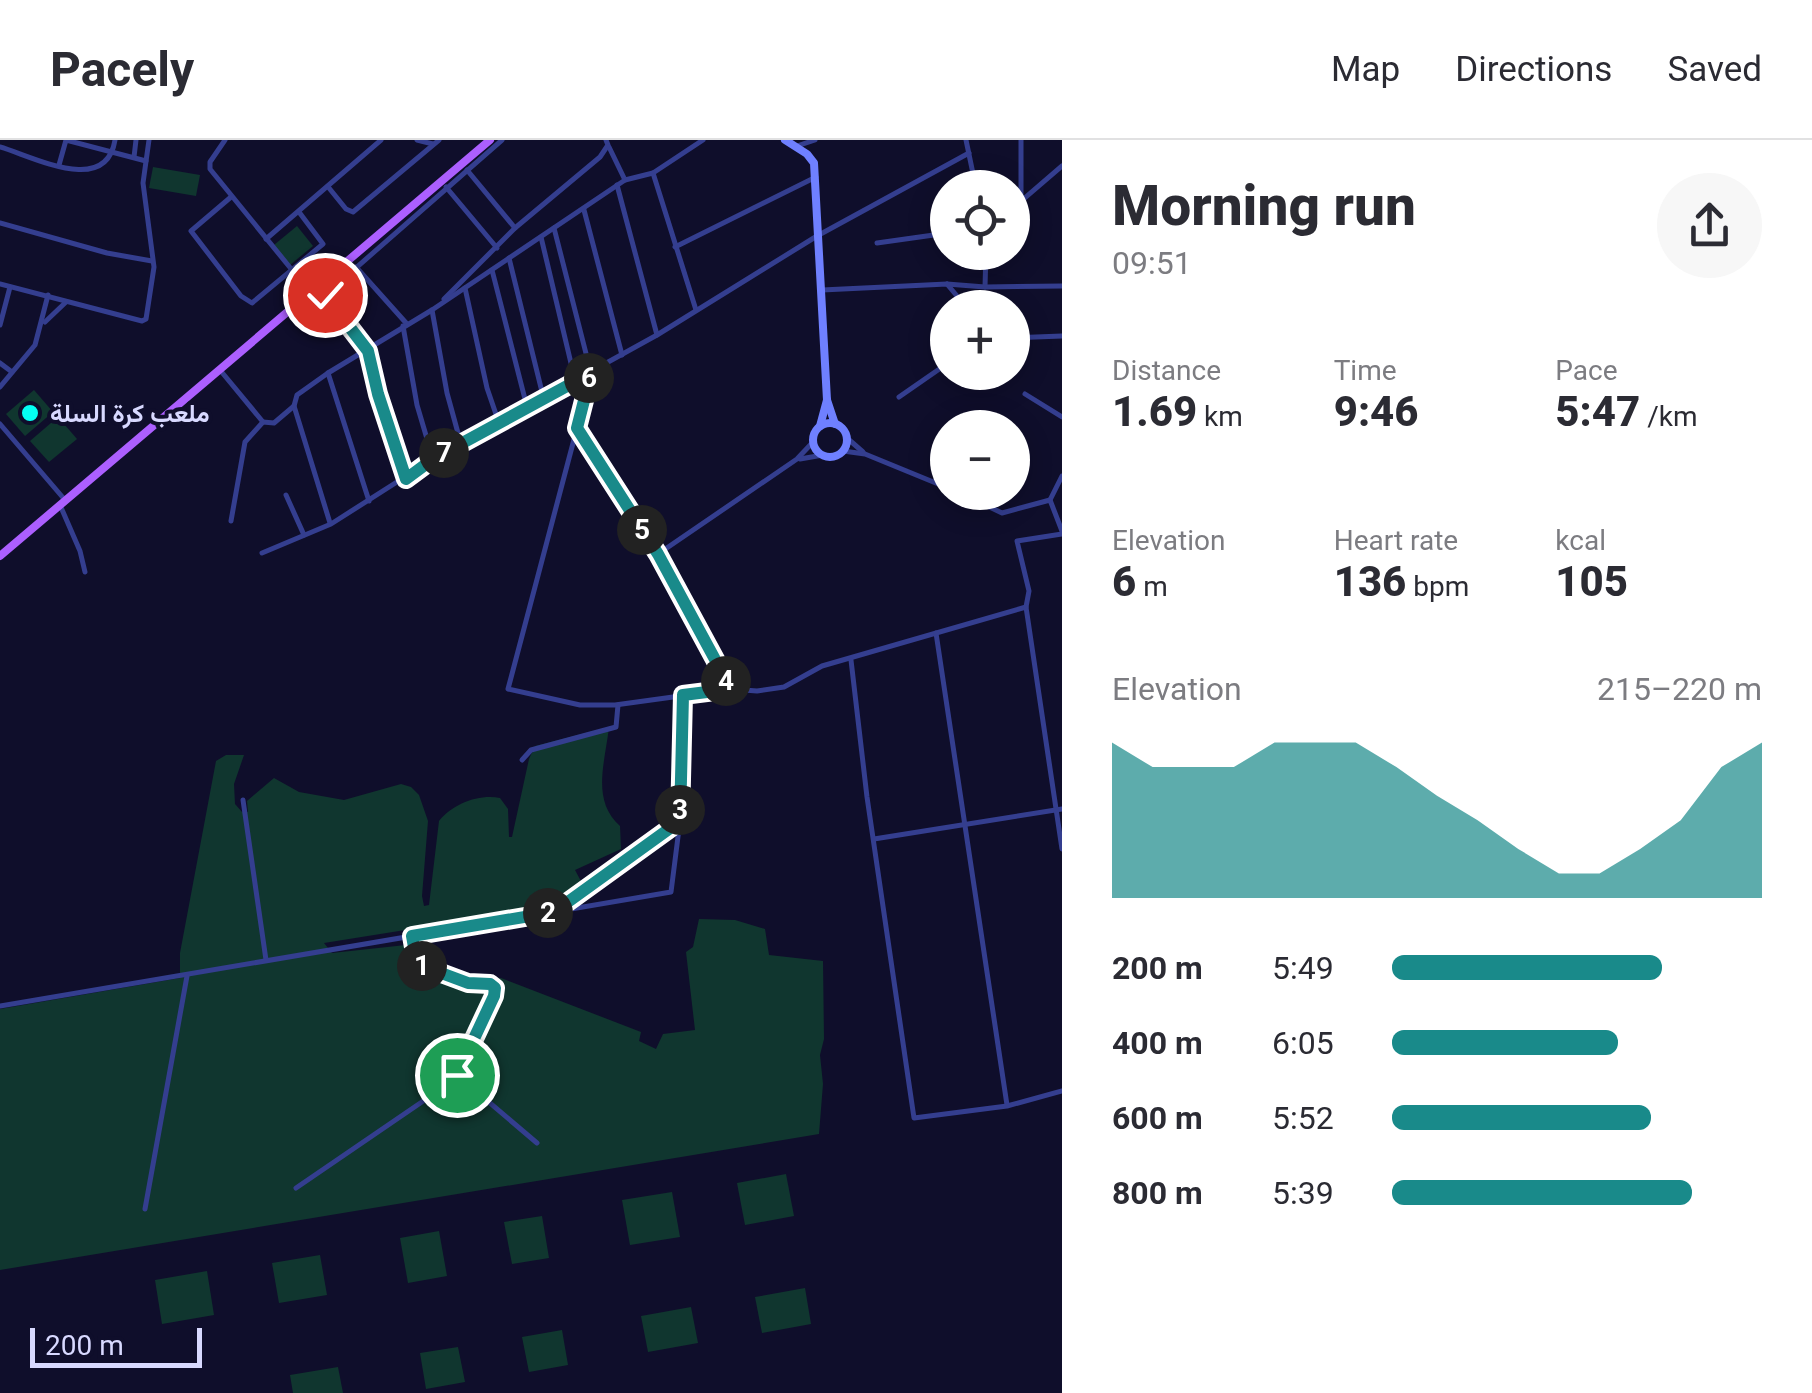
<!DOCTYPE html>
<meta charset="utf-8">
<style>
body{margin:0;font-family:Roboto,Vazirmatn,sans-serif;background:#f7f7f7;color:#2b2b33;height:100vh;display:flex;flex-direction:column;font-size:38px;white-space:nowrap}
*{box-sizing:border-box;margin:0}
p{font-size:32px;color:#7c7c81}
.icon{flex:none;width:55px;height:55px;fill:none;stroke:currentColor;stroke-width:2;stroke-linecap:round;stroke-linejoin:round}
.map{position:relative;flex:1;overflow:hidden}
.drawer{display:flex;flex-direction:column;background:#fff;width:750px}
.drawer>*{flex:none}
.controls{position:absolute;left:930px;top:30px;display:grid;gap:20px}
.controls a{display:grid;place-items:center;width:100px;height:100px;border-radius:50%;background:#fff;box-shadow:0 5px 25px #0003;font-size:50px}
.scale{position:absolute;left:30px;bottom:25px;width:172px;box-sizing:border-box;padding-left:10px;border:5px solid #d8d9ff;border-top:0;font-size:28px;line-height:35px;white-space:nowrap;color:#d8d9ff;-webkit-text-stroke:8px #0f0e2b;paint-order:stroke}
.pin{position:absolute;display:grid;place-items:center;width:85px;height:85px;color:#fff;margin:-42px;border:5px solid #fff;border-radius:50%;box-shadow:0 2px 10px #0007}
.km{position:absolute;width:50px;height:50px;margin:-25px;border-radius:50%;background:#222;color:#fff;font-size:28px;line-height:50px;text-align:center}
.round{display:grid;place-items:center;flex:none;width:105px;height:105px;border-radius:52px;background:#f7f7f7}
.head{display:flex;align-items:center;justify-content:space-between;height:170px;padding:0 50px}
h1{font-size:55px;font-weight:800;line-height:75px}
.metrics{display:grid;grid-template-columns:repeat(3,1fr);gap:15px;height:170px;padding:10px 50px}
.metrics div{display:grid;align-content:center}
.metrics b{font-size:42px;font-weight:800}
.metrics small{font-size:28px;font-weight:400}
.metrics p{font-size:28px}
.chart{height:280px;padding:20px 50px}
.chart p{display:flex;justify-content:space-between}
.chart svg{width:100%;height:180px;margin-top:10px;fill:#198a8a;opacity:.7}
ul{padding:0 50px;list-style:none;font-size:32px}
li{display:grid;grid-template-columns:160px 120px 1fr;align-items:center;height:75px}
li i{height:25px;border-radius:12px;background:#198a8a}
header{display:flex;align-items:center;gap:60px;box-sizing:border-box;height:140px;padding:0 50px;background:#fff;border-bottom:2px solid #e1e1e2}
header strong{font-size:48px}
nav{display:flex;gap:55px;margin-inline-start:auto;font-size:35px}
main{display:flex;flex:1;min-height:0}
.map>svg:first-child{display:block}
.green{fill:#10362f}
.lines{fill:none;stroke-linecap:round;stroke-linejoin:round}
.street{stroke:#343e8f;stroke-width:5}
.secondary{stroke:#6f80ff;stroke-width:8}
.primary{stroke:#ac5fff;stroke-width:8}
.route-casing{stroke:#fff;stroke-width:20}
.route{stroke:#198a8a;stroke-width:12}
.poi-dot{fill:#04fff4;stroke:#0f0e2b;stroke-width:4}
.labels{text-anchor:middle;stroke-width:8;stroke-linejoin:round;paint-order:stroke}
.poi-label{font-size:25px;font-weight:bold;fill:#d8d9ff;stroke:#0f0e2b;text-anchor:start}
</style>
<header>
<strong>Pacely</strong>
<nav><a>Map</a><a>Directions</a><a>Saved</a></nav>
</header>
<main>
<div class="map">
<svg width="1062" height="1253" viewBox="0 0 1062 1253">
<rect width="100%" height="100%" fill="#0f0e2b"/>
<g class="green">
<polygon points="153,27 200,35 196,56 149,48"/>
<polygon points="297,86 313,106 290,125 274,105"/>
<polygon points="34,250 53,272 25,296 6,274"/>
<polygon points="58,277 77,299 49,322 30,301"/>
<path d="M609 587C605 623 591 660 620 686L621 709 575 730 583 745 555 766 324 803 332 813 415 804 417 821 467 837 501 838 641 892 639 901 656 909 663 894 695 890 686 812 693 807 699 779 735 780 765 789 769 815 823 821 824 899 820 915 823 944 819 994 0 1130V869L180 838V813L216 621 226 615H244L234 644 235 664 242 672H248L247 661 274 638 299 652 344 660 401 644 411 647 419 655 428 681 422 756 424 766 429 765 439 681C453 664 478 654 500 658L508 669 509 697H512L529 619 535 606Z"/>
<polygon points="786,1034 794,1076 745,1085 737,1043"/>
<polygon points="672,1052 680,1097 630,1105 622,1060"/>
<polygon points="542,1076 549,1118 512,1124 504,1082"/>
<polygon points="439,1091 447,1136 408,1143 400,1098"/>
<polygon points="320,1115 327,1155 279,1163 272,1123"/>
<polygon points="207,1131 214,1175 162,1184 155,1140"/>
<polygon points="805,1148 811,1184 762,1193 755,1157"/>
<polygon points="691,1167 698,1203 648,1212 641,1176"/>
<polygon points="562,1190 568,1225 529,1232 522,1197"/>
<polygon points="458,1207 465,1242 426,1249 420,1213"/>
<polygon points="338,1227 343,1253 293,1253 290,1235"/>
</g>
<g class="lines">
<g class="street">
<polyline points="225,0 210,22 210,29 292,130"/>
<polyline points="417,0 433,4"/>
<polyline points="966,0 976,48"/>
<polyline points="797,6 815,0"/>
<path d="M0 7C34 17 106 56 115 0"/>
<polyline points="609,7 625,40"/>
<polyline points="134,17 136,0"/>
<polyline points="59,25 66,0 146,21"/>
<polyline points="467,30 515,88"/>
<polyline points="653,33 696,170"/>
<polyline points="617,45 657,195"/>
<polyline points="446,47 497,108"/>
<polyline points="329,48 346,69 353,72 439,0"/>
<polyline points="231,57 191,91 241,156 252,163 323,104 299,72"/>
<polyline points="1021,62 1021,0"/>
<polyline points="1012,69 1062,26"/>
<polyline points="584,70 622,215"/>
<polyline points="0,83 107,113 152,121"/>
<polyline points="554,88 591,233 577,288 658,414 731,549 757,551 784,547 822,526 1026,467"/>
<polyline points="541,97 575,240"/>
<polyline points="266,99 381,0"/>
<polyline points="877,103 948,93"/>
<polyline points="675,107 816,37"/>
<polyline points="509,118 544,260"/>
<polyline points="356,127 407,184"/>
<polyline points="492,130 527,267"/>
<polyline points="0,144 142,181 146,179 154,127 143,43 149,0"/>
<polyline points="947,144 967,168"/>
<polyline points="317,146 368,211 407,339"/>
<polyline points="985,147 986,112"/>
<polyline points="465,148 487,248 499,283"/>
<polyline points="822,150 947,144 985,147 1062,146"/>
<polyline points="325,155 502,0"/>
<polyline points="444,159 515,88 600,17 608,5 606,0"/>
<polyline points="432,170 447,253 461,304"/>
<polyline points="45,182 66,162"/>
<polyline points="0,185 10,147"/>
<polyline points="403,186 417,265 433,319"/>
<polyline points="1012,198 1062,196"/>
<polyline points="0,223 12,232"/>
<polyline points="220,230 263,282 245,302 231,381"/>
<polyline points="328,233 369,361"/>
<polyline points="0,247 35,205 48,155"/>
<polyline points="1025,254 1062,277"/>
<polyline points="899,257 948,223"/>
<polyline points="294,266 330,383"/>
<polyline points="263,282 274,283 294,266 297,255 328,233 432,170 625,40 653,33 703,0"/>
<polyline points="0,284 65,360"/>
<polyline points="577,288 508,549 580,565 615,565 731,549"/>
<polyline points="847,298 863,312"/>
<polyline points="843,311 865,314 948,348"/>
<polyline points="800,319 823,315"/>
<polyline points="958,352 1002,373 1050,360 1062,391"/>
<polyline points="286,355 304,395"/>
<polyline points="1050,360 1062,336"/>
<polyline points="60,365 80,411 85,432"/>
<polyline points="1062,394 1017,401 1029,451 1026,467 1062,709"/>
<polyline points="262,413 331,384 433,319 657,195 817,96 969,13"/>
<polyline points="658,414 797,319 813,302"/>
<polyline points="936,493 1007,965"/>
<polyline points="851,520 867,657 914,978 1007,966 1062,951"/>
<polyline points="522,620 531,610 616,587 618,565"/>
<polyline points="243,660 266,820"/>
<polyline points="874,699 1062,669"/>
<polyline points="557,770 680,681"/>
<polyline points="0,866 671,752 680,681 683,555"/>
<polyline points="457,935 537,1003"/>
<polyline points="296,1048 454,940 494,856 495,847 468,843 417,824 412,796"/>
<polyline points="145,1069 187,836"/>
</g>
<g class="secondary">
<polyline points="785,0 807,14 814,23 827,260 835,284"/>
<circle cx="830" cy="300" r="17"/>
<polyline points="820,286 827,260"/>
</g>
<polyline class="primary" points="0,416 490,0"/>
</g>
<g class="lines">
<g class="route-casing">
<polyline id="route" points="325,155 368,211 378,254 406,339 433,319 591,233 577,288 658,414 731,549 683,555 680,681 554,772 412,796 417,824 468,843 490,844 495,848 494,856 457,935"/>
</g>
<use href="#route" class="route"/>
</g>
<circle class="poi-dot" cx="30" cy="273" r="10"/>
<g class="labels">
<g class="poi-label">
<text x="50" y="282">ملعب كرة السلة</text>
</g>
</g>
</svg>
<div class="controls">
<a><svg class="icon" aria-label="locate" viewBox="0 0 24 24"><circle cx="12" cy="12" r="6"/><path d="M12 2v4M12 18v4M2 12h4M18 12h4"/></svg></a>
<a>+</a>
<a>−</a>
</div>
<div class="scale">200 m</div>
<div class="pin" style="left:457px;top:935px;background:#1e9e55"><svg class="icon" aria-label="arrive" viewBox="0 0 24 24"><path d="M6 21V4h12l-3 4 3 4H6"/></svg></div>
<div class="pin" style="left:325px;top:155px;background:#d93025"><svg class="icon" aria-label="check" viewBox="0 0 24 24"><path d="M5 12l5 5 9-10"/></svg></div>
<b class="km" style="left:422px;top:826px">1</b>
<b class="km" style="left:548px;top:773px">2</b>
<b class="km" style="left:680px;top:670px">3</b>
<b class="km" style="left:726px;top:541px">4</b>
<b class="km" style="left:642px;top:390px">5</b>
<b class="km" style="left:589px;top:238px">6</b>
<b class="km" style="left:444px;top:313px">7</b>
</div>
<section class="drawer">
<div class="head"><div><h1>Morning run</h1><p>09:51</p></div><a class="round"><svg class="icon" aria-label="share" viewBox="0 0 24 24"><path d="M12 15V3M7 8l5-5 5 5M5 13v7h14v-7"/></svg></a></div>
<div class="metrics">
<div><p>Distance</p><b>1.69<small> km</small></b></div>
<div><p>Time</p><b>9:46</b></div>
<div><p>Pace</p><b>5:47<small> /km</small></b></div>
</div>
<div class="metrics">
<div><p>Elevation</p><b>6<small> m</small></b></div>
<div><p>Heart rate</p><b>136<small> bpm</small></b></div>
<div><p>kcal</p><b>105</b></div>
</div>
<div class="chart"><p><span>Elevation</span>215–220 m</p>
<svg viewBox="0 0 160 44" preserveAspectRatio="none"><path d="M0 44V6L10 12L20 12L30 12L40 6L50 6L60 6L70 12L80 19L90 25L100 32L110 38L120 38L130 32L140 25L150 12L160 6V44z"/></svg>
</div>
<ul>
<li><b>200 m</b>5:49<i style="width:73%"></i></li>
<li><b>400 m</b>6:05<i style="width:61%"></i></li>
<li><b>600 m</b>5:52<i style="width:70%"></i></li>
<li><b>800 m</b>5:39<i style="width:81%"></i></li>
</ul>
</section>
</main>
